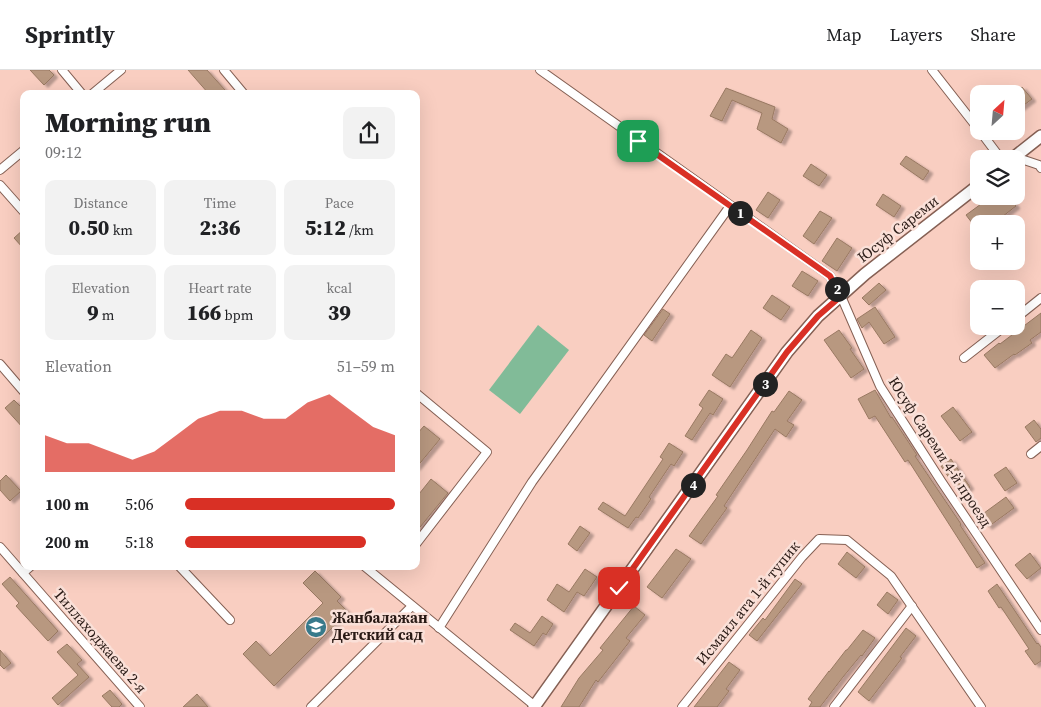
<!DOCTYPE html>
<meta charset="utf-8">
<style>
body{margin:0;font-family:"Source Serif 4",serif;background:#f2f2f2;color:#202124;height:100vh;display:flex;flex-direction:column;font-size:19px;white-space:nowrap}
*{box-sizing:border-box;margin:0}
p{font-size:16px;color:#757577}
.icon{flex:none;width:28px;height:28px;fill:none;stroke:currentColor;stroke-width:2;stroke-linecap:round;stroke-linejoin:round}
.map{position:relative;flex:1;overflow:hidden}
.details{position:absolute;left:20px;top:20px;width:400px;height:480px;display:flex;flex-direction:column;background:#fff;border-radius:10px;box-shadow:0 5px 20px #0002}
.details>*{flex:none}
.needle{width:32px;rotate:26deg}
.controls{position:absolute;left:970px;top:15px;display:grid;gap:10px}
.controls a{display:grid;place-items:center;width:55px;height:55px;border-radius:10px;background:#fff;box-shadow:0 5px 20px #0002;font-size:25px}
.pin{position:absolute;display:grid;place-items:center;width:42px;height:42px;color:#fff;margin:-21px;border-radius:10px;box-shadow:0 2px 8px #0006}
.km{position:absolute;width:25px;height:25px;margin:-12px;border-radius:50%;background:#222;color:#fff;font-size:14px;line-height:25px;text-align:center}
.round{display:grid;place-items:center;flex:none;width:52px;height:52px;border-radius:10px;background:#f2f2f2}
.summary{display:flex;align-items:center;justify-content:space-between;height:85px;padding:0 25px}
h1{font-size:28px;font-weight:800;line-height:38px}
.figures{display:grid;grid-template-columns:repeat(3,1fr);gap:8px;height:85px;padding:5px 25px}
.figures div{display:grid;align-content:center;border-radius:10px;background:#f2f2f2;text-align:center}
.figures b{font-size:21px;font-weight:800}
.figures small{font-size:14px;font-weight:400}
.figures p{font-size:14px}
.chart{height:140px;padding:10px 25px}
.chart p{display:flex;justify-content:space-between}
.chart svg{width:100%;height:90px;margin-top:5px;fill:#d93025;opacity:.7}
ul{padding:0 25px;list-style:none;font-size:16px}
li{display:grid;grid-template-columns:80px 60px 1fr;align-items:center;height:38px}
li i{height:12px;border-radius:6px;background:#d93025}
header{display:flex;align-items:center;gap:30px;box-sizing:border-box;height:70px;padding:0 25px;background:#fff;border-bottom:1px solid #e0e0e0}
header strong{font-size:24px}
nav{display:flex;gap:28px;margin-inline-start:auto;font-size:18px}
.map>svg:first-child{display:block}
.green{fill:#81bb98}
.building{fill:#b89880;stroke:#997962;filter:url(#shadow)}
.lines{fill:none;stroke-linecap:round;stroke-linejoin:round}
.street-casing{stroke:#856054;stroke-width:10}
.secondary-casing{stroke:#856054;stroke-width:14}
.street{stroke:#fff;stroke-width:8}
.secondary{stroke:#fff;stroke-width:11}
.route-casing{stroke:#fff;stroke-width:10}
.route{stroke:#d93025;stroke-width:6}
.labels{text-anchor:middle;stroke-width:5;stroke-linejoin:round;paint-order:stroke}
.street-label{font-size:15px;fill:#291a15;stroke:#fae0d8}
.poi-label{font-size:15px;font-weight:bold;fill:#291a15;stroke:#fae0d8;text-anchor:start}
</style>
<header>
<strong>Sprintly</strong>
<nav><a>Map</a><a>Layers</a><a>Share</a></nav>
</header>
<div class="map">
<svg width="1041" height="637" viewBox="0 0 1041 637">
<defs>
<filter id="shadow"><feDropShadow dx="4" dy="2.5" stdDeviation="1" flood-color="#0004"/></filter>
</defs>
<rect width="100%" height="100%" fill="#f9cec1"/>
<polygon class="green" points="538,255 569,280 520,344 489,320"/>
<g class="building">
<polygon points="30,0 49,0 54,5 44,15"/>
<polygon points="188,0 207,0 225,20 220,24 209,24"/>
<polygon points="1022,17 1032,29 1016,41 1016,22"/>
<polygon points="726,18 775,37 772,49 788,59 781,73 757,59 762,43 732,30 722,51 710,46"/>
<polygon points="906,86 929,101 923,110 900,94"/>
<polygon points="811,94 827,105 819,116 803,106"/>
<polygon points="768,122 780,130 768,148 756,140"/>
<polygon points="883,124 901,136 894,147 876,135"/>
<polygon points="992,126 1008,126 1016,136 993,154 979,154 979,162 966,145"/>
<polygon points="820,141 832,148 814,174 803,166"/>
<polygon points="24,159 24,179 14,168"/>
<polygon points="837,168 852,178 837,201 822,191"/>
<polygon points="802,201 818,211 808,226 792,216"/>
<polygon points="879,213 886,220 869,235 862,228"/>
<polygon points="772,225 790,237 781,250 763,238"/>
<polygon points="875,237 895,267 884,274 869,252 862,258 857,249"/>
<polygon points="663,239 670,244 652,271 644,265"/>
<polygon points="1041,243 1041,262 1030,270 1032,273 1015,285 1014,284 995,298 984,285 999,273 1000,274"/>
<polygon points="751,260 762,268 730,317 712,305 726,284 732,288"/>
<polygon points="839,260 852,278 850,279 864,299 851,308 824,270"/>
<polygon points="709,320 723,329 713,345 710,343 692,370 685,366 703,338 699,335"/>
<polygon points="875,320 891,348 892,347 917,385 915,386 961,454 960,455 985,493 977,498 908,390 905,392 875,346 869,349 858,329"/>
<polygon points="789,321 802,330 787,351 794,355 786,367 775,359 724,436 727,438 701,474 689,466 718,426 716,425 747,380 772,341 774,342"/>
<polygon points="14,330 24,340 24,359 5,338"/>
<polygon points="953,337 972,362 960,371 941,346"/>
<polygon points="1034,350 1041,359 1041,368 1036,372 1025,357"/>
<polygon points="424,356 440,369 416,398 416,365"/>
<polygon points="669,373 683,382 674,396 671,394 649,427 651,429 638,448 636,447 628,458 598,439 603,432 625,446 663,389 660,387"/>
<polygon points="951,389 970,417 960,424 941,396"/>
<polygon points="1006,397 1017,413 1005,421 994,405"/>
<polygon points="6,405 21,421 10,431 0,420 0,411"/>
<polygon points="431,409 448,423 416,462 416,421 419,424"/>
<polygon points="1006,427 1014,438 988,457 980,446"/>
<polygon points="580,456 590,463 577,481 568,474"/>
<polygon points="676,479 691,489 662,528 647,517"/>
<polygon points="847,482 865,497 856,508 838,494"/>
<polygon points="1030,483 1041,498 1027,509 1015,495"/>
<polygon points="585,499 597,507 584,526 577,522 564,542 547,530 557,514 569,522"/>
<polygon points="315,501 341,527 337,531 348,542 274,616 243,584 256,571 270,586 323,533 303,513"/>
<polygon points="10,507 58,561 48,571 16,536 19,533 2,514"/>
<polygon points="795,509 802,514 757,571 749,565 763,548 765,550"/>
<polygon points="997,514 1037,574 1038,573 1041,577 1041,591 1035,595 1025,581 1029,579 1001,537 999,538 988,521"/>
<polygon points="887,522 898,530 888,544 877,535"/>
<polygon points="634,536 645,545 626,568 630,571 598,612 596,610 579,637 561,637 579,608 603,580 600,578"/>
<polygon points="542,546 553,554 546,565 543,563 534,576 510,560 515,553 530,563"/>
<polygon points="906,558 916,566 900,587 902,588 869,631 858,622"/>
<polygon points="863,560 875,568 862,586 861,585 843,607 820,637 809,637 812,632 808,629 829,601 829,602 846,580 847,580"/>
<polygon points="67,574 82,590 77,594 89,607 58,635 52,628 78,605 57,582"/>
<polygon points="0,580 11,593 4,599 0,595"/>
<polygon points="729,592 740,600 726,619 729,621 717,637 694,637"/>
<polygon points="110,620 122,634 119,637 112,637 102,626"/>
<polygon points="197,624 208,637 183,637"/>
</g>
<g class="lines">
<g class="street-casing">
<g id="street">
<polyline points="62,0 82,24"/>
<polyline points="224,0 244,24"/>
<polyline points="540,0 830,206 841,226 880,316 941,411 1041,560"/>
<polyline points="932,0 979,60"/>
<polyline points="92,24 121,0"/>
<polyline points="980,61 1001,89"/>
<polyline points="1015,87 1039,95 1041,98"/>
<polyline points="0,100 24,80"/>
<polyline points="0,115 24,142"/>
<polyline points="1016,248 1041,228"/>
<polyline points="964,288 1005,256"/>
<polyline points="0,294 24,322"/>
<polyline points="416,323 487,382 416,474"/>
<polyline points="1031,384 1041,376"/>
<polyline points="0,477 140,637"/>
<polyline points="179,496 230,550"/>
<polyline points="364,496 535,636"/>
<polyline points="23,503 31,496"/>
<polyline points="439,558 532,412 730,136"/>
<polyline points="311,637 412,536"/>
<polyline points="682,637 802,487 819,469 847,470 891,506 981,637"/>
<polyline points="834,637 912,536"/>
</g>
</g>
<g class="secondary-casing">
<g id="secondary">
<polyline points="1012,89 1041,66"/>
<polyline points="534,637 787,282 818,246 865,204 979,115"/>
</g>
</g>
<use href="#street" class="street"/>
<use href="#secondary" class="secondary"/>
</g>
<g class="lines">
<g class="route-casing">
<polyline id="route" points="619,518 787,282 818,246 841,226 830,206 638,71"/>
</g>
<use href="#route" class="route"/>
</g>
<defs>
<g id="school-disc" transform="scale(1.125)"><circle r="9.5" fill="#387a8b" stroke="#fae0d8"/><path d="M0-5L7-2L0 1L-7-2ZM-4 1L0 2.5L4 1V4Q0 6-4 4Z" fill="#fff"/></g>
</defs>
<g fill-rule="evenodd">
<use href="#school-disc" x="316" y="557"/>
</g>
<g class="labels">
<g class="street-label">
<text transform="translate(898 159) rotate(-38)" y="5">Юсуф Сареми</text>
<text transform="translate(940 382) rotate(57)" y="5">Юсуф Сареми 4-й проезд</text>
<text transform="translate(748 533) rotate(-51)" y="5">Исмаил ата 1-й тупик</text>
<text transform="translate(100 571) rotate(49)" y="5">Тиллаходжаева 2-я</text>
</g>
<g class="poi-label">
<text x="332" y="553">Жанбалажан<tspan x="332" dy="17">Детский сад</tspan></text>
</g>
</g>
</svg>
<div class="controls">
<a><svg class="needle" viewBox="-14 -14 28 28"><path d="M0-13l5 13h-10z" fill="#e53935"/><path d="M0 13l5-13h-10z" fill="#757577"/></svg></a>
<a><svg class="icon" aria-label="layers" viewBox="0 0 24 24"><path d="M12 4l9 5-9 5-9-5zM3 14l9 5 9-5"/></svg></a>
<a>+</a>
<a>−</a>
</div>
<div class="pin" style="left:638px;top:71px;background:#1e9e55"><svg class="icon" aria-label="arrive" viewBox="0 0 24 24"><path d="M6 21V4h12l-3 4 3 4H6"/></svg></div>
<div class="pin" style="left:619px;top:518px;background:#d93025"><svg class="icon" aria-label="check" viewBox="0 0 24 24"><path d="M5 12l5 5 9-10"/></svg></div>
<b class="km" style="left:740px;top:143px">1</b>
<b class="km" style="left:837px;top:219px">2</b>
<b class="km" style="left:765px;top:314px">3</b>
<b class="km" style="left:693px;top:415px">4</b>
<section class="details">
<div class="summary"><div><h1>Morning run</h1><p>09:12</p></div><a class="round"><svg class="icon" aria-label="share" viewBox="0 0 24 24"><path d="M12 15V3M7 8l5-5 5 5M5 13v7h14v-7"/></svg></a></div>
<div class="figures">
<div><p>Distance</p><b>0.50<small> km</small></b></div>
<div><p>Time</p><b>2:36</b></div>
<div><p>Pace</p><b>5:12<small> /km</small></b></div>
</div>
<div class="figures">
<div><p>Elevation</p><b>9<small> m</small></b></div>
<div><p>Heart rate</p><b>166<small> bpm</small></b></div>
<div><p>kcal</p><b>39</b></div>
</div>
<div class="chart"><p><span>Elevation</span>51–59 m</p>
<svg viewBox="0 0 160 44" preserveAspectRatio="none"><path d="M0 44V26L10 30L20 30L30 34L40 38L50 34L60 26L70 18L80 14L90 14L100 18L110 18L120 10L130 6L140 14L150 22L160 26V44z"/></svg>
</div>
<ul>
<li><b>100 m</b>5:06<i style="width:100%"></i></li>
<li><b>200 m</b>5:18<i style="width:86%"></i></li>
</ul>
</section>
</div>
